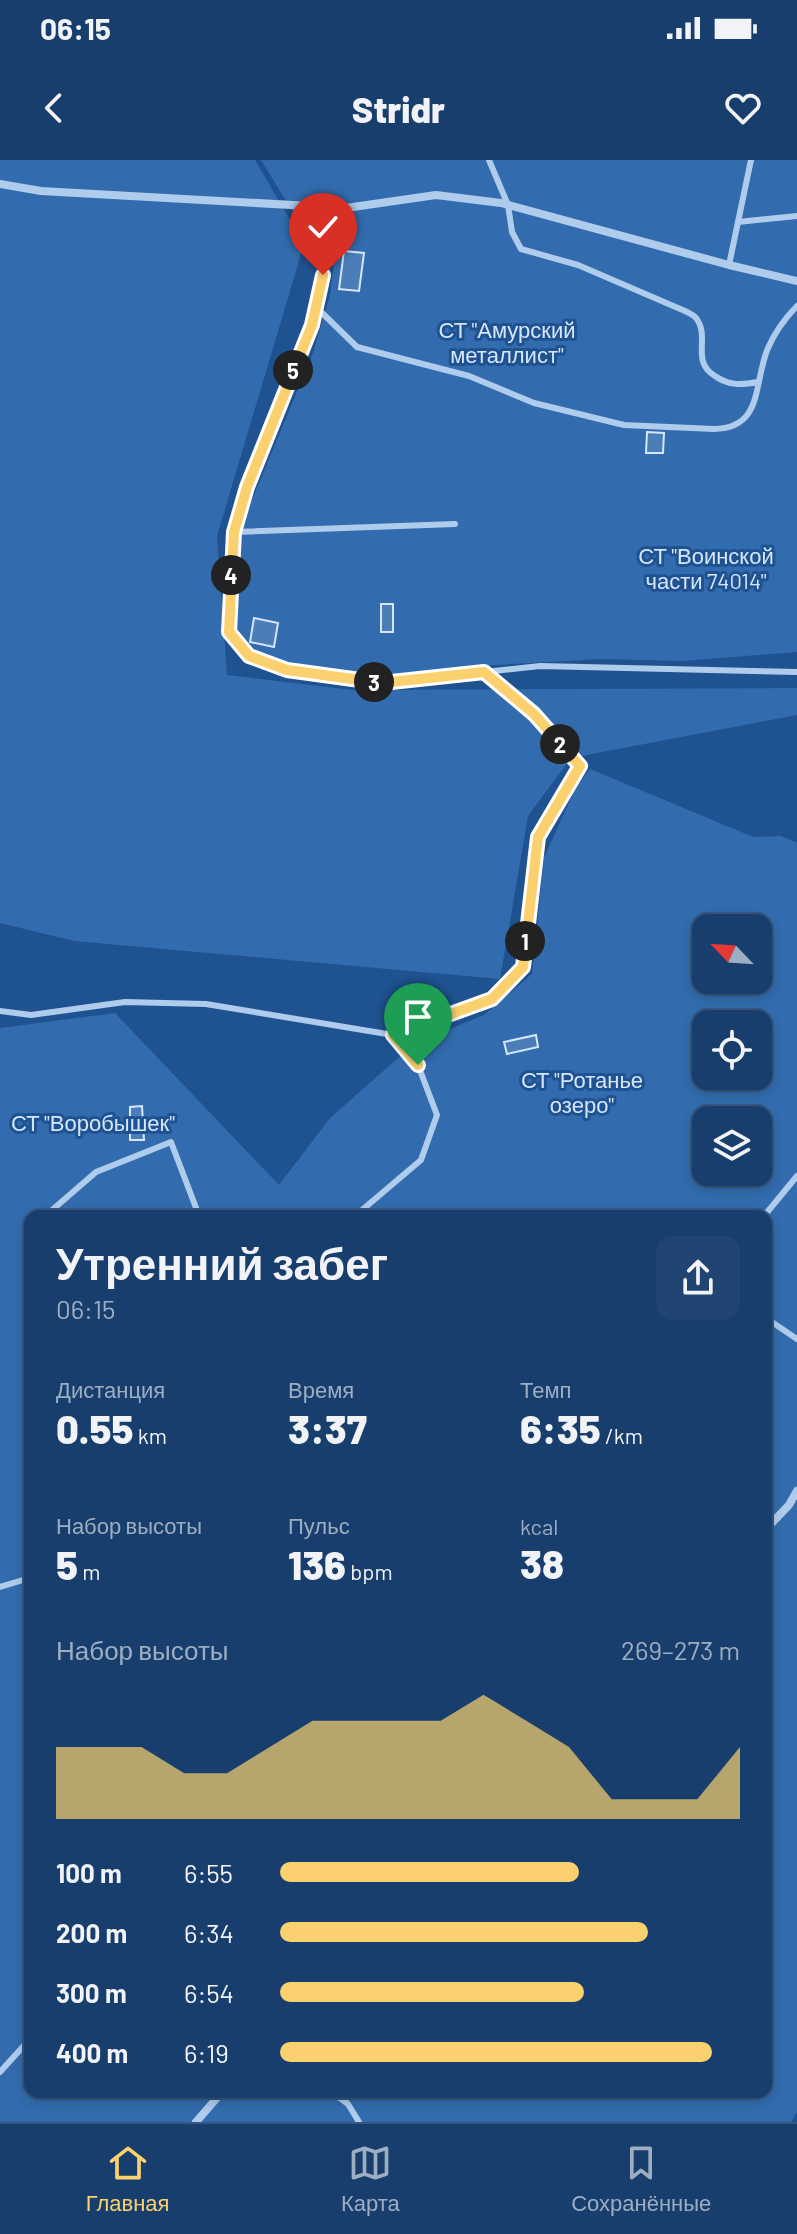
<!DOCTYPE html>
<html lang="ru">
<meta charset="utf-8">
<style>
body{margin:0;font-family:Barlow,sans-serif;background:#204572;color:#f1f3f6;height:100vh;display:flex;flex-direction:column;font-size:30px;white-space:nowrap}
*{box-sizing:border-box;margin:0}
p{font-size:26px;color:#9eaec2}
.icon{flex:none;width:44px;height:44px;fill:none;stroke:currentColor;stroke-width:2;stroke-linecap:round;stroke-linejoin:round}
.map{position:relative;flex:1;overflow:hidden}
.sheet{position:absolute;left:24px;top:1050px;width:748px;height:888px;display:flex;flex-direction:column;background:#173e6d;border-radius:16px;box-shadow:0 4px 12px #0003,0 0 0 2px #365780}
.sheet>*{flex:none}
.needle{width:52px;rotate:295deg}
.fabs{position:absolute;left:692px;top:754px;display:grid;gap:16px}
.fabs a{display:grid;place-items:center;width:80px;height:80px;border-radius:16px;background:#173e6d;box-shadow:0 4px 12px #0003,0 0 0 2px #365780;font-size:40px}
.pin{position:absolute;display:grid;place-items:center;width:68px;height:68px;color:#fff;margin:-82px -34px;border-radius:50% 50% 50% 0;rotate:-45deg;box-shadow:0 0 8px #0007}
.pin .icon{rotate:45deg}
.km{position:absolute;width:40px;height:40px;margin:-20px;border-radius:50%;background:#222;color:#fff;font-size:22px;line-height:40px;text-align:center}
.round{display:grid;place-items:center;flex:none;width:84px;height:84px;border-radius:16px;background:#204572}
.overview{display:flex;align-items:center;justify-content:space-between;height:136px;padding:0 32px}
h1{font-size:44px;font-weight:800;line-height:60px}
.stats{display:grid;grid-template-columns:repeat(3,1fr);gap:12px;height:136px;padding:8px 32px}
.stats div{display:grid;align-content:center}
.stats b{font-size:40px;font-weight:800}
.stats small{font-size:22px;font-weight:400}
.stats p{font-size:22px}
.chart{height:224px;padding:16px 32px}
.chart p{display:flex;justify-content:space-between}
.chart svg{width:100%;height:144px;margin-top:8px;fill:#fbd16f;opacity:.7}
ul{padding:0 32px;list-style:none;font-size:26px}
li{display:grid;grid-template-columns:128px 96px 1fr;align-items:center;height:60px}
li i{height:20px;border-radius:10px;background:#fbd16f}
.status{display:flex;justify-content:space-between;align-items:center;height:56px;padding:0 40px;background:#173e6d;direction:ltr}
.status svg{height:22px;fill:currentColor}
header{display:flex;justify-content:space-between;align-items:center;height:104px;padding:0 32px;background:#173e6d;font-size:36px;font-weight:800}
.tabs{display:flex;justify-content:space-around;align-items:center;height:112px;border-top:2px solid #365780;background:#173e6d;font-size:22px;color:#9eaec2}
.tabs a{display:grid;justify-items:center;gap:4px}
.tabs .active{color:#fbd16f}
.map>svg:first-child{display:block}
.green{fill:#326cae;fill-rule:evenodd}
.building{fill:#4b7eb9;stroke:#d5e6fa;stroke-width:2}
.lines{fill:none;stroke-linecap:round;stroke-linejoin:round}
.service{stroke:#afcced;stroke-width:6}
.minor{stroke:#afcced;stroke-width:8}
.route-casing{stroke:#fff;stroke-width:16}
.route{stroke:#fbd16f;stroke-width:10}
.labels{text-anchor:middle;stroke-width:6;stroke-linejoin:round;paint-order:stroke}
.park-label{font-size:22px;fill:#d5e6fa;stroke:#1f5291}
</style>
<div class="status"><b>06:15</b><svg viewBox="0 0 49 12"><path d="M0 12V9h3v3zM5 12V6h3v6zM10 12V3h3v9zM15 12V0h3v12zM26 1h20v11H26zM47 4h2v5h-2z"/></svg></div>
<header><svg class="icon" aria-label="back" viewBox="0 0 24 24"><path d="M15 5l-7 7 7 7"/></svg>Stridr<svg class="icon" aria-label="heart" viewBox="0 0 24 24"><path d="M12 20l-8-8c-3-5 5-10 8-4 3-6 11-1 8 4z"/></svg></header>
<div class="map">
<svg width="797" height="1962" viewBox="0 0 797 1962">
<rect width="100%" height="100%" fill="#1f5291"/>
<g class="green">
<polygon points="0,0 255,0 304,84 217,376 227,515 352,530 797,528 797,555 571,598 528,656 500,819 74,781 0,763"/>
<polygon points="261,0 797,0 797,492 683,501 600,499 461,507 393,518 294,506 250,490 235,471 234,431 240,379 249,347 313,193 330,135 334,102 308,77"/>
<path d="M590 609 753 677 781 676 797 683V1952L791 1962H0V868L115 853 279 1025 330 958 415 883 484 855 532 814 544 698 576 627ZM706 768H758V820H706ZM706 864H758V916H706ZM706 960H758V1012H706ZM30 1056H766V1932H30Z"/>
</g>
<g class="building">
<polygon points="344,91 364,93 359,131 339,129"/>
<polygon points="647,272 664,273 663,293 646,293"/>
<rect x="381" y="444" width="12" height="28"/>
<polygon points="254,458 278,463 274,487 250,482"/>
<polygon points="536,875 538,887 507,894 504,882"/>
<polygon points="142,946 144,980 130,980 130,947"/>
</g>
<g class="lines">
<g class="service">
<path d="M489 0 508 45 512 72 521 89 578 105 685 151C689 153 694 155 696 158 711 177 690 201 715 216 729 226 742 225 758 222"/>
<polyline points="316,45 330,64 323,115 312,165 247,327 234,372 455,364"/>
<polyline points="738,62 797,56"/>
<polyline points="729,105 751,0"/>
<path d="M316 147 357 187 469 216 534 243 624 265 714 269C764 268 753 223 768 188 775 172 785 158 797 146"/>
<polyline points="234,372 229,472 249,496 287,510 382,523 540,506 797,512"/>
<polyline points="0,851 31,855 125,842 206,844 393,875 492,839 523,807 538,677 580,606 534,554 484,512"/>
<polyline points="49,1056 51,1051 96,1012 171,982 198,1053 202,1056"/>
<polyline points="355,1056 421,1000 437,955 418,905 393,875"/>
<polyline points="764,1056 797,1016"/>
<polyline points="766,1158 797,1179"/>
<polyline points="0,1427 30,1418"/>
<polyline points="0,1912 30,1879"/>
<polyline points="332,1932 348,1944 359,1962"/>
</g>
<g class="minor">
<polyline points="0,24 41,31 346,48 436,35 501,43 729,105 797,121"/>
<polyline points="766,1369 789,1345 797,1331"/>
<polyline points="196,1962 222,1932"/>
</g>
</g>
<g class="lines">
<g class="route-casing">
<polyline id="route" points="323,115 312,165 247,327 234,372 229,472 249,496 287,510 382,523 484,512 534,554 580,606 538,677 523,807 492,839 393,875 418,905"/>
</g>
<use href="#route" class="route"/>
</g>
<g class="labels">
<g class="park-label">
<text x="507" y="178">СТ "Амурский<tspan x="507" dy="25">металлист"</tspan></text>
<text x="706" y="404">СТ "Воинской<tspan x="706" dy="25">части 74014"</tspan></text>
<text x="582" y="928">СТ "Ротанье<tspan x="582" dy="25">озеро"</tspan></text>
<text x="93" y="971">СТ "Воробышек"</text>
</g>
</g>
</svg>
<div class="fabs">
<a><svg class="needle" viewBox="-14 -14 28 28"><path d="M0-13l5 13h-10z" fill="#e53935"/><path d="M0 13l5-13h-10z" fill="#9eaec2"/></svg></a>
<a><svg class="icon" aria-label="locate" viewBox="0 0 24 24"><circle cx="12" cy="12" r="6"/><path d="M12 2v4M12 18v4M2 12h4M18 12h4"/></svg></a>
<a><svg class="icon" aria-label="layers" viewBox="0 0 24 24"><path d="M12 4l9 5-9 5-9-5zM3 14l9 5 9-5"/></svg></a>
</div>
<div class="pin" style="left:418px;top:905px;background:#1e9e55"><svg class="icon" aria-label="arrive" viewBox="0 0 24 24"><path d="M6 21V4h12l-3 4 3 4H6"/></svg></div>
<div class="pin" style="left:323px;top:115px;background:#d93025"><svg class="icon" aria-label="check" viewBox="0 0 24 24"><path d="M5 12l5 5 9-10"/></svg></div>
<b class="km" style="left:525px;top:781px">1</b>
<b class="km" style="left:560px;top:584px">2</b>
<b class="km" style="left:374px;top:522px">3</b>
<b class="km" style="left:231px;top:415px">4</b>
<b class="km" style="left:293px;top:210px">5</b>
<section class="sheet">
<div class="overview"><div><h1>Утренний забег</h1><p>06:15</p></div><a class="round"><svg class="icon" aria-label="share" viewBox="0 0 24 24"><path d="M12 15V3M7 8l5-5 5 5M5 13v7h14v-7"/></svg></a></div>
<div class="stats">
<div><p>Дистанция</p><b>0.55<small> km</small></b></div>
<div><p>Время</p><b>3:37</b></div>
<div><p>Темп</p><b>6:35<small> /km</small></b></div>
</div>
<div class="stats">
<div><p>Набор высоты</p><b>5<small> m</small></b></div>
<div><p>Пульс</p><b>136<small> bpm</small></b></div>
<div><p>kcal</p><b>38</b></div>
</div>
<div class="chart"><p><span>Набор высоты</span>269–273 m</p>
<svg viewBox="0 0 160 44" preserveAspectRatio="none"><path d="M0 44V22L10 22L20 22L30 30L40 30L50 22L60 14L70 14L80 14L90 14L100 6L110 14L120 22L130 38L140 38L150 38L160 22V44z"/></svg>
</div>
<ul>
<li><b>100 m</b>6:55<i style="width:65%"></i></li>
<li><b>200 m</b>6:34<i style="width:80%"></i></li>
<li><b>300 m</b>6:54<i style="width:66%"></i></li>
<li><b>400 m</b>6:19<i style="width:94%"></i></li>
</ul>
</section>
</div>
<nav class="tabs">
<a class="active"><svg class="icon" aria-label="home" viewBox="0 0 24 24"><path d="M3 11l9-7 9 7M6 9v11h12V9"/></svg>Главная</a>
<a><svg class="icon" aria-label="map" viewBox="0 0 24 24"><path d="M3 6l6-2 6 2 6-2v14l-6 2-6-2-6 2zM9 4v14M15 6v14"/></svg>Карта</a>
<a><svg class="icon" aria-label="saved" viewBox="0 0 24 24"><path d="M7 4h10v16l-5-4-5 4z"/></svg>Сохранённые</a>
</nav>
